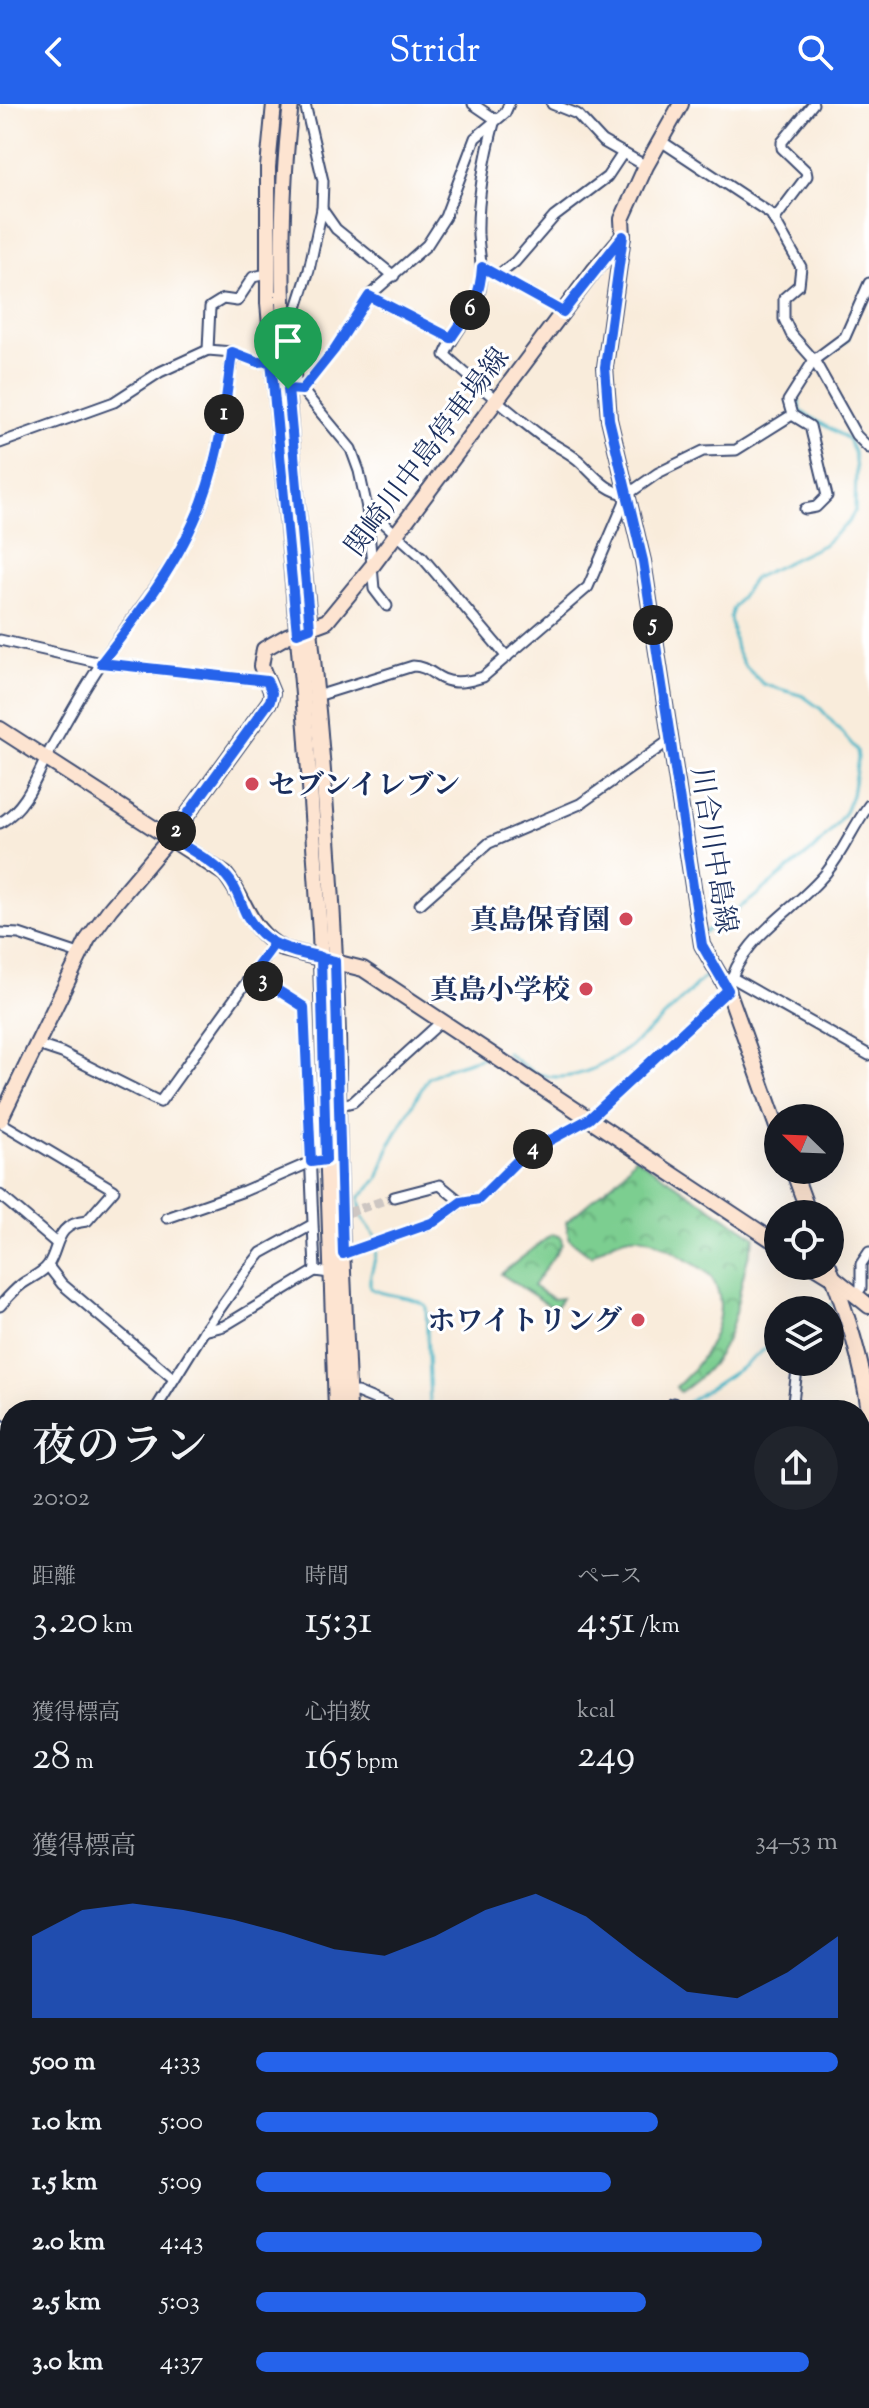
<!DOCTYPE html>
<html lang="ja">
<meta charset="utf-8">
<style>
body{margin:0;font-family:"Sorts Mill Goudy","Noto Serif JP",serif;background:#20242c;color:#f1f3f6;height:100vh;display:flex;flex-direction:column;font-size:30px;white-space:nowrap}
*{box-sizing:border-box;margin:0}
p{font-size:26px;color:#9ea1a6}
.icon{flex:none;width:44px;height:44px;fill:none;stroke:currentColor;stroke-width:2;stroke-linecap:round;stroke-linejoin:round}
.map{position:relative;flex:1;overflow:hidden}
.details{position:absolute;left:0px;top:1296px;width:870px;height:1008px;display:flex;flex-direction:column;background:#171b24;border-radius:32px 32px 0 0;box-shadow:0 8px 32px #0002}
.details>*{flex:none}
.needle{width:52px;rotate:293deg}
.fabs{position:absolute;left:764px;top:1000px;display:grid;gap:16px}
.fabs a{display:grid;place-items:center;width:80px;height:80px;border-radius:50%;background:#171b24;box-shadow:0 8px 32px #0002;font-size:40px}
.pin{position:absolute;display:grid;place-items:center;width:68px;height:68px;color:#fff;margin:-82px -34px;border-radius:50% 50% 50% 0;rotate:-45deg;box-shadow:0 0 8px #0007}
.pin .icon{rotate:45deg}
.km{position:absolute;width:40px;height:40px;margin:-20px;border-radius:50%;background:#222;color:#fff;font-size:22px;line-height:40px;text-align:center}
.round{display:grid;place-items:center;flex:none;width:84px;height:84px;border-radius:42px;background:#20242c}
.head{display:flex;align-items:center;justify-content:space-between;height:136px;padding:0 32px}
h1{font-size:44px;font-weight:600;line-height:60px}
.stats{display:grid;grid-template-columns:repeat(3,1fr);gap:12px;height:136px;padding:8px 32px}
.stats div{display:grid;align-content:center}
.stats b{font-size:40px;font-weight:600}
.stats small{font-size:22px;font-weight:400}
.stats p{font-size:22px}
.chart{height:224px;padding:16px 32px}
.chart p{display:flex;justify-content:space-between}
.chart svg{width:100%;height:144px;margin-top:8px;fill:#2563eb;opacity:.7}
ul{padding:0 32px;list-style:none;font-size:26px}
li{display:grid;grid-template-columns:128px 96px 1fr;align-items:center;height:60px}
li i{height:20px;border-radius:10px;background:#2563eb}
header{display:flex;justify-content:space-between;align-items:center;height:104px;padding:0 32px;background:#2563eb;color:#fff;font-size:36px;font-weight:600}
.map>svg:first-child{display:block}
.park{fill:url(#park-crowns);stroke:#4b7e77;stroke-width:2}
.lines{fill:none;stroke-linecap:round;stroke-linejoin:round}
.stream{stroke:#49b5c6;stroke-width:3}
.street-tunnel{stroke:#cdc6c2;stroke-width:9;stroke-dasharray:9 4.5;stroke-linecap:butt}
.street-casing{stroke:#3c4b71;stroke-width:13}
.secondary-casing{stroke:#3c4b71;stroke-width:18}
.highway-casing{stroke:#3c4b71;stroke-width:20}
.street{stroke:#fff;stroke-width:9}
.secondary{stroke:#fde4d1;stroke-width:14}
.highway{stroke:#fabb8c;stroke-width:16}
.route-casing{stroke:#fff;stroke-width:16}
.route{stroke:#2563eb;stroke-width:10}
.poi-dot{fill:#d1495b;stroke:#fff;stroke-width:3}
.labels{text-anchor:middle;stroke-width:6;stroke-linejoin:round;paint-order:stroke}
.street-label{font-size:28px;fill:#1b2f5e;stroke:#fff}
.poi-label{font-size:28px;font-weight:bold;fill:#1b2f5e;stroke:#fff;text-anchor:end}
</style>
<header><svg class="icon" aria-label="back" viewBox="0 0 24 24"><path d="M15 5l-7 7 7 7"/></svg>Stridr<svg class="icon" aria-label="search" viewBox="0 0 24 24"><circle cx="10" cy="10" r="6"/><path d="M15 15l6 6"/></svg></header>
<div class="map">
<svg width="869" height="2304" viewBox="0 0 869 2304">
<defs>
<pattern id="park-crowns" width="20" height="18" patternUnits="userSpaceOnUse" patternTransform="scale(2)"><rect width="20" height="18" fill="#7bce90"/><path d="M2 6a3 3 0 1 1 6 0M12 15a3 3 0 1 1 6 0" fill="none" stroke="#64a879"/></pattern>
</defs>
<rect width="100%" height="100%" fill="#fff"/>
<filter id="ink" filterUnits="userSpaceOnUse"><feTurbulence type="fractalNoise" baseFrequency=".0125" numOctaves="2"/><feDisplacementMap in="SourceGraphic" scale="16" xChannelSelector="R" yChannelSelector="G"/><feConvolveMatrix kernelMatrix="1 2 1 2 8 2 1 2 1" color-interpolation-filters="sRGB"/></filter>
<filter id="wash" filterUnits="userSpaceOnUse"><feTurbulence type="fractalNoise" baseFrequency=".006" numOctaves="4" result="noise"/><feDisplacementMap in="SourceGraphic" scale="32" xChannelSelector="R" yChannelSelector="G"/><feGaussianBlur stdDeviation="1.8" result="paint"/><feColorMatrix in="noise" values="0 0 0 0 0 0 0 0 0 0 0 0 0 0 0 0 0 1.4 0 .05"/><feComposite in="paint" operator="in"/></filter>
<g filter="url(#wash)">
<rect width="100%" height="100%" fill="#f9ecdb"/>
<g class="park">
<path d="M635 1053 755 1133C729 1197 747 1244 680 1288L676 1283C703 1259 736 1209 711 1173 705 1164 689 1158 680 1152 644 1128 628 1125 591 1152L569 1135 566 1118 621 1072Z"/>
<polygon points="552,1130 561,1133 562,1140 533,1182 553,1195 562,1194 555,1205 501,1170"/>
</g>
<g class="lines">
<g class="stream">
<polyline points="826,253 848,235"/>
<polyline points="705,828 748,798 814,745 831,727 845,708 852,691 858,654 857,646 821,605 803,592 763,580 745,562 736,545 730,514 733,504 754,474 823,441 849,418 855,406 856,366 854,348 848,335 800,307 798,289 814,266"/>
<path d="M507 949C516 956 527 966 538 970 600 990 669 906 709 869L701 852"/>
<polyline points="376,1133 362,1113 359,1094 378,1075 391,1038 428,974 447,964 483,953"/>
<path d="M378 1142 370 1175V1184C387 1194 411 1190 426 1202L430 1300"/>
<polyline points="820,1206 831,1201"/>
<polyline points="676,1306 744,1262 778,1234"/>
<polyline points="0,1945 10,1936"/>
<polyline points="860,2261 869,2245"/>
<polyline points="213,2304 219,2294"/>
<polyline points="740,2304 744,2294"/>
</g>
</g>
</g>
<g filter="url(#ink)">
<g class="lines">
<polyline class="street-tunnel" points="310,1122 394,1093"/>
<g class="street-casing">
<g id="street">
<polyline points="473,0 495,15"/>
<polyline points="552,0 577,10 602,37 646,62"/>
<path d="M495 15C485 53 477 92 478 131 479 150 484 167 480 186 476 207 453 229 445 251 476 279 507 306 541 332 553 341 566 346 578 356 593 369 606 389 628 390"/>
<polyline points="661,37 771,110 801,163 799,181 784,194 784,215 791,230 814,256 856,331 869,344"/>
<polyline points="322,105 336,125 394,172"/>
<polyline points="774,116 807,72 806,67 782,44 782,38 813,0"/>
<polyline points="482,163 563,208"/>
<polyline points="497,172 515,158 554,113 607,73 623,49"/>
<polyline points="369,192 451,234"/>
<polyline points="208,246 210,203 223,195 237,197 253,173 267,170"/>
<polyline points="297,284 302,286 351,345 359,367 367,404 422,453 507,553"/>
<polyline points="297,284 292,237 296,207 309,166 322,105 323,77 305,0"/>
<polyline points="302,286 334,246 369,192 427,141 445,113 475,34 505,9 509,0"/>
<polyline points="792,311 810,322 827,392 816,403 805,405"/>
<polyline points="0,339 114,298 160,268 208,246 232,248 258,258 271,257"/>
<polyline points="367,404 374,485 387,502"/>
<polyline points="0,536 101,559 267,577"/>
<path d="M317 592 413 562C426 562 432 570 443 575 456 581 471 577 483 573L588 483 628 390 658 369 703 347 736 346 792 311 788 297 814 256 845 233 869 179"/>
<path d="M0 719C28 702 36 673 50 646 66 617 82 588 100 561 135 507 181 459 203 397 219 349 226 298 232 248"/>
<polyline points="420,800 489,739 580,700 670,636"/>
<polyline points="0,829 19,830 79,850"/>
<polyline points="252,870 304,903 315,1167"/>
<polyline points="731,873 869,951"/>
<polyline points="38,941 62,949 160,998 274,840"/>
<polyline points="337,1002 353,998 442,917"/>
<path d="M0 1018 114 1086 87 1117C54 1120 60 1143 48 1161 43 1169 30 1174 22 1180 14 1186 7 1194 0 1202"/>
<polyline points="0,1091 55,1138"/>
<polyline points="394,1093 440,1081 461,1098"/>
<polyline points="167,1114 244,1087 311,1058 326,1056"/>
<path d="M343 1150 434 1118 461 1098 479 1095 523 1051 589 1015 728 886C740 833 794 808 826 769 844 747 852 724 869 701"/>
<polyline points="48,1162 62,1180 174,1275"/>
<polyline points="854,1192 861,1184 861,1160 869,1148"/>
<polyline points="204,1227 224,1222 315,1167 330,1169"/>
<polyline points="349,1289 357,1288 393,1303 417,1306"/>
<polyline points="673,1299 688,1306"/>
<polyline points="155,1306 204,1227 248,1165 261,1149 310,1122"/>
<polyline points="792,1306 798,1258"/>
<polyline points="0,1320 10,1326"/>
<polyline points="0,1343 10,1362"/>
<polyline points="860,1375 869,1379"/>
<polyline points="0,1485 10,1488"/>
<polyline points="860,1498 869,1502"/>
<polyline points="10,1510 10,1552"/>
<polyline points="860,1717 869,1721"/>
<polyline points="0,1783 10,1735"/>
<polyline points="0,2021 10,2025"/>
<polyline points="860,2233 869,2233"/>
<polyline points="0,2265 10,2252"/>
<polyline points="427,2304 429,2294"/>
</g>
</g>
<g class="secondary-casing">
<g id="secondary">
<polyline points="274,0 268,63 268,199 306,624 320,829 336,1306"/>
<path d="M291 0C265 214 304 429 321 642 329 739 335 835 338 931 339 955 337 980 338 1004 339 1104 345 1205 349 1306"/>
<polyline points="623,132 605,263 609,315 643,457 702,841 728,886 778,1026"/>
<path d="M0 625 225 770C248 798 247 825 283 845L363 865 778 1140"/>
<polyline points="0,1016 88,835 110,805 171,733 270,597 272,589 261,562 264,545 287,532 327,517 373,461 595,165 623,132 622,115 646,62 681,0"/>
<polyline points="793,1066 809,1110"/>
<polyline points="815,1162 833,1173 869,1202"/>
<path d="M829 1162C847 1211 862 1255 869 1307"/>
<polyline points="860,1421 869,1401"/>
<polyline points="851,2294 853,2304"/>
<polyline points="73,2304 78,2294"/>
<polyline points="92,2304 97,2294"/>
</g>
</g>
<g class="highway-casing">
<g id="highway">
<polyline points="0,2292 18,2304"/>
<polyline points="101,2304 106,2294"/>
</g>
</g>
<use href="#street" class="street"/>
<use href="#secondary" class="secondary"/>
<use href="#highway" class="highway"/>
</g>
</g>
<g class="lines" filter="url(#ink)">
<g class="route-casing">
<path id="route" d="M288 285 310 524 297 529 271 257 258 258 232 248C226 298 220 350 202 398 180 457 139 510 101 559L267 577 272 589 270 597 171 733C189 746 213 757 227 773 238 785 240 799 247 812 267 845 289 844 321 853L326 1056 311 1058 304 903 252 870 274 840C292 850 314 852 335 857L343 1150 434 1118 461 1098 479 1095 523 1051 589 1015 728 886 702 841 643 457 609 315 605 263 623 132 563 208 482 163C480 197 469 207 451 234L369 192 334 246 302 286 288 285"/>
</g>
<use href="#route" class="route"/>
</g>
<g class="poi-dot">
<circle cx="252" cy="680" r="8"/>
<circle cx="626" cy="815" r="8"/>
<circle cx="586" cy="885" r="8"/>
<circle cx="638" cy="1216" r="8"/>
</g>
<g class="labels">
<g class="street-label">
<text transform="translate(426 347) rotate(-53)" y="10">関崎川中島停車場線</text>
<text transform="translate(715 746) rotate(81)" y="10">川合川中島線</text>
</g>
<g class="poi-label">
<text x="268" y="690" text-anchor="start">セブンイレブン</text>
<text x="610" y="825">真島保育園</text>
<text x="570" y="895">真島小学校</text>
<text x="622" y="1226">ホワイトリング</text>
</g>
</g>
</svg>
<div class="fabs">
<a><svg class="needle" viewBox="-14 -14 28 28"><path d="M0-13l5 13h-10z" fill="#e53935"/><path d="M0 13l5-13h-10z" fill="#9ea1a6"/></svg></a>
<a><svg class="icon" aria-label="locate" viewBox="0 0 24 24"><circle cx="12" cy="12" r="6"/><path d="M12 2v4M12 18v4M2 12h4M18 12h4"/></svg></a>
<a><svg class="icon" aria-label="layers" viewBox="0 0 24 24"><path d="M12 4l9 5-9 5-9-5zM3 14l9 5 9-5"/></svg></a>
</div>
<div class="pin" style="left:288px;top:285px;background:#1e9e55"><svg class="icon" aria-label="arrive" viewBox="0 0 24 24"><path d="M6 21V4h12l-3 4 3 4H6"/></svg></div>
<b class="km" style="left:224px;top:310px">1</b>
<b class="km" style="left:176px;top:727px">2</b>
<b class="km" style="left:263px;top:877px">3</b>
<b class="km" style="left:533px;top:1045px">4</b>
<b class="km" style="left:653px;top:521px">5</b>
<b class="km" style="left:470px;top:206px">6</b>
<section class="details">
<div class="head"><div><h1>夜のラン</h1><p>20:02</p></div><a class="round"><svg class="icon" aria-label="share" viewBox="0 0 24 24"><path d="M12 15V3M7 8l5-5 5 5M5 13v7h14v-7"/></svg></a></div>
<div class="stats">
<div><p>距離</p><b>3.20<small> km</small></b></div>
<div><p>時間</p><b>15:31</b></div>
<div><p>ペース</p><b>4:51<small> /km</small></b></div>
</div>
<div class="stats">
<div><p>獲得標高</p><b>28<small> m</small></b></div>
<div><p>心拍数</p><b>165<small> bpm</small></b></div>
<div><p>kcal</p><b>249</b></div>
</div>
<div class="chart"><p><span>獲得標高</span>34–53 m</p>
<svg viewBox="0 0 160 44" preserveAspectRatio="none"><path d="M0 44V19L10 11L20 9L30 11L40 14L50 18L60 23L70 25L80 19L90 11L100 6L110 13L120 25L130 36L140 38L150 30L160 19V44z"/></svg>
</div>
<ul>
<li><b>500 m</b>4:33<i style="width:100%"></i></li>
<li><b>1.0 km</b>5:00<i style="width:69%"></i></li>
<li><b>1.5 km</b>5:09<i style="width:61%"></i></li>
<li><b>2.0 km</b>4:43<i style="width:87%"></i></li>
<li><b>2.5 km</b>5:03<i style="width:67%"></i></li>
<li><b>3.0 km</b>4:37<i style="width:95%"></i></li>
</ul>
</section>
</div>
